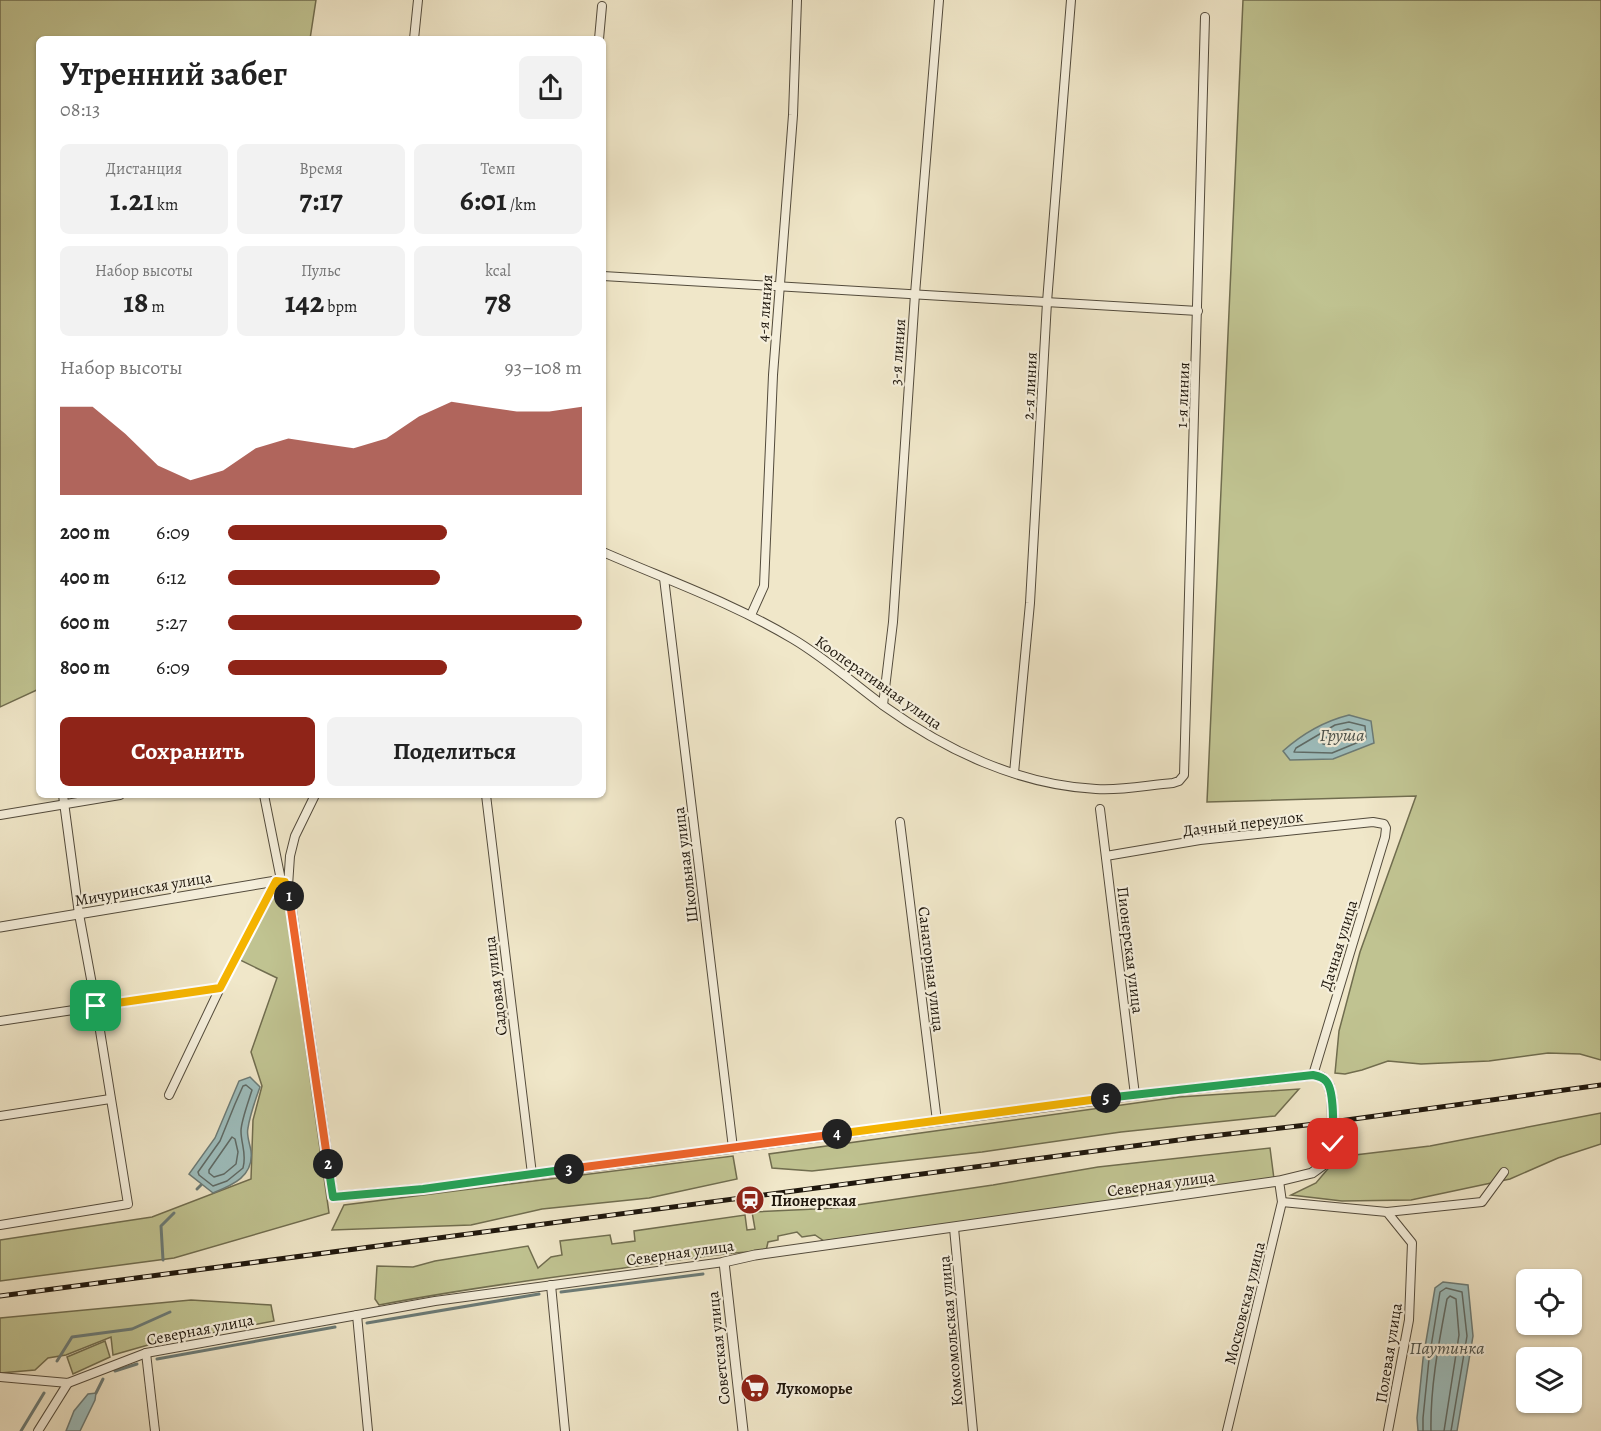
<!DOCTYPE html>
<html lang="ru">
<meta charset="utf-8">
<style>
body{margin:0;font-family:Alegreya,serif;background:#f2f2f2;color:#222;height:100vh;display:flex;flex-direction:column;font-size:22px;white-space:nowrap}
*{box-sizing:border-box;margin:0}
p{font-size:20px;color:#767676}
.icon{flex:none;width:33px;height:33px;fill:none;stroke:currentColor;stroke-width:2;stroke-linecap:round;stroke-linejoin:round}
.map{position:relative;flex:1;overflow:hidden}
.details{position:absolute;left:36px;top:36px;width:570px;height:762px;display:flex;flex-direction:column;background:#fff;border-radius:9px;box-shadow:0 2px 4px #0004}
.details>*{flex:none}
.tools{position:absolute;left:1516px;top:1269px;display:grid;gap:12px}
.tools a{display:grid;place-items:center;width:66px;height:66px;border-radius:9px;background:#fff;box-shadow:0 2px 4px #0004;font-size:30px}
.pin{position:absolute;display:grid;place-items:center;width:51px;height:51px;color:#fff;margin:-26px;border-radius:12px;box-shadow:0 3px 9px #0006}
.km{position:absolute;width:30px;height:30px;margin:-15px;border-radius:50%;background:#222;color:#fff;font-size:16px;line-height:30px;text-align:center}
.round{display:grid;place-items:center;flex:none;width:63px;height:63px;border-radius:9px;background:#f2f2f2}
.overview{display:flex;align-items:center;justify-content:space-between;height:102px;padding:0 24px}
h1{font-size:33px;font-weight:600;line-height:45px}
.metrics{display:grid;grid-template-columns:repeat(3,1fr);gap:9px;height:102px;padding:6px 24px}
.metrics div{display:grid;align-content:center;border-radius:9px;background:#f2f2f2;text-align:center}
.metrics b{font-size:30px;font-weight:600}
.metrics small{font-size:16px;font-weight:400}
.metrics p{font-size:16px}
.chart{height:168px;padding:12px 24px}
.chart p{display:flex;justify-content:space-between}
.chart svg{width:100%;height:108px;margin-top:6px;fill:#8f2418;opacity:.7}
.action{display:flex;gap:12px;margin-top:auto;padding:12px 24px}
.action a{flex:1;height:69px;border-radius:9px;background:#8f2418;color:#fff;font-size:24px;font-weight:600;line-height:69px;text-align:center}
.action a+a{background:#f2f2f2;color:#222}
ul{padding:0 24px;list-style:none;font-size:20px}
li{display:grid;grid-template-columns:96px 72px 1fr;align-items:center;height:45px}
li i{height:15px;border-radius:8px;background:#8f2418}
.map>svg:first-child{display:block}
.green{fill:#c0c391;stroke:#706d4f;stroke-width:1.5}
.water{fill:#9dbebe;stroke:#6b7b77;stroke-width:1.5}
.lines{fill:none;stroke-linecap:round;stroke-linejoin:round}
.shore{stroke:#5e6a66;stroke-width:1.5}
.stream{stroke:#6b7b77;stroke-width:3}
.minor-casing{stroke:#534b3c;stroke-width:10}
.tertiary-casing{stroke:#534b3c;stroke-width:11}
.minor{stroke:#f5efdc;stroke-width:8}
.tertiary{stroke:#f5efdc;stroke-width:9}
.rail-casing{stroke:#1f170d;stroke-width:5}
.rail{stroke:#f5efdc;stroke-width:3;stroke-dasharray:9;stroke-linecap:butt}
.split-1-casing{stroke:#fff;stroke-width:12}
.split-2-casing{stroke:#fff;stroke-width:12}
.split-3-casing{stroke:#fff;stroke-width:12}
.split-4-casing{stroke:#fff;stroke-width:12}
.split-5-casing{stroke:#fff;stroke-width:12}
.split-6-casing{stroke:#fff;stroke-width:12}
.split-1{stroke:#f5b400;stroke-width:8}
.split-2{stroke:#f0652b;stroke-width:8}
.split-3{stroke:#22a559;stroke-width:8}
.split-4{stroke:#f0652b;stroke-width:8}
.split-5{stroke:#f5b400;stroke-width:8}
.split-6{stroke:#22a559;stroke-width:8}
.labels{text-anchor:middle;stroke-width:4.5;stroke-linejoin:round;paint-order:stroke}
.street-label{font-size:16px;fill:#1f170d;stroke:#f5efdc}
.poi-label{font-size:16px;font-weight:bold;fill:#1f170d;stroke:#f5efdc;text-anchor:start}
.water-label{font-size:18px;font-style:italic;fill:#4b514b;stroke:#f5efdc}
</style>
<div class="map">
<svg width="1601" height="1431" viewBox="0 0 1601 1431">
<rect width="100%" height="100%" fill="#f0e7c9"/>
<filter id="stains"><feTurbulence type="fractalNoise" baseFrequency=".00333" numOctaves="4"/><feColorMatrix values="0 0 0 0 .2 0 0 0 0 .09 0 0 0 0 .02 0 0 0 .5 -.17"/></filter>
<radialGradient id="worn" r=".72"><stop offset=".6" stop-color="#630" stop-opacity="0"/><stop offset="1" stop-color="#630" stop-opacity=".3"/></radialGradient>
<g class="green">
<polygon points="0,0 316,0 310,39 39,39 39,689 0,707"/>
<polygon points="1243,0 1601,0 1601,1060 1580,1054 1548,1053 1489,1061 1421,1064 1388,1061 1362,1070 1345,1074 1335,1073 1339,1031 1360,952 1416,796 1207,802"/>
<polygon points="275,891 286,907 329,1213 174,1258 0,1281 0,1240 152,1217 251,1179 253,1120 262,1086 251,1052 277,978 240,960"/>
<polygon points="1299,1089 1275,1116 1121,1132 982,1152 812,1171 772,1168 769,1154 1179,1097"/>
<polygon points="1601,1113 1601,1144 1558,1158 1510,1179 1411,1200 1342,1201 1291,1195 1316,1183 1338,1157 1430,1146"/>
<path d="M1270 1148 1274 1179 824 1241 815 1235 802 1237 797 1232 778 1236V1240L768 1242 766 1251C716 1253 666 1262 616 1269 537 1279 458 1290 379 1305L375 1299 377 1266 413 1267 435 1261 528 1246 538 1268 551 1257 562 1255 560 1241 610 1235 612 1244 635 1241 634 1231 745 1215 747 1230 755 1229 752 1212 836 1208 993 1185 1098 1167Z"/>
<polygon points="733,1156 737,1179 649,1198 542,1209 471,1225 332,1230 344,1205"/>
<polygon points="191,1300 271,1305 274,1321 148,1345 113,1355 111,1337 66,1355 48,1358 35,1370 0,1373 0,1318"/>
<polygon points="105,1341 110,1357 73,1374 67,1357"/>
</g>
<g class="water">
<path d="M1349 715 1371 721 1374 743 1333 759 1290 760 1283 751C1301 735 1325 721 1349 715Z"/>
<path d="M250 1077 260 1087C255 1101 250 1114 248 1128 246 1135 250 1144 251 1151 254 1176 233 1185 213 1193L189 1174 215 1138 239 1081Z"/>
<polygon points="1443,1282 1468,1285 1473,1336 1457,1431 1418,1431 1417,1418 1423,1359 1435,1288"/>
<polygon points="96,1393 95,1400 80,1431 66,1431 74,1411 88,1394"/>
</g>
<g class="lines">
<g class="shore">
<polygon points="1349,722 1365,726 1366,739 1332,753 1294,752 1296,748 1335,725"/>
<polygon points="1348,729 1354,731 1354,736 1331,745 1323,744 1323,740 1338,732"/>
<path d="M246 1085 252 1090C249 1100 241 1121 241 1131 241 1144 247 1154 243 1168L227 1181 213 1186 199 1175 198 1172 220 1141 235 1104 243 1086Z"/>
<polygon points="232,1137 235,1139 238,1152 236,1164 224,1174 214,1177 209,1173 209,1170"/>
<polyline points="1423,1431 1423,1418 1429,1359 1440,1292 1446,1288 1462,1292 1467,1336 1451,1431"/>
<path d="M1431 1431C1430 1387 1439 1342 1447 1299L1450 1296 1456 1299 1459 1335 1444 1431"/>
</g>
<g class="stream">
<polyline points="197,1189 201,1185"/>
<polyline points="163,1260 161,1226 174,1213"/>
<polyline points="561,1292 703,1274"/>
<polyline points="367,1323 539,1294"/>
<polyline points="157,1359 335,1327"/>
<polyline points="57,1361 72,1337 132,1329 170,1312"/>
<polyline points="115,1371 137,1364"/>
<polyline points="96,1393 103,1379"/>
<polyline points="21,1431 44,1393"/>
</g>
<g class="minor-casing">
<g id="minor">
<polyline points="414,39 418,0"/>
<polyline points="599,39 602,6"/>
<polyline points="603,276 1198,311"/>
<path d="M603 552C667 580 733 603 793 639 825 658 853 683 884 706 945 750 1019 785 1096 789 1121 791 1148 785 1173 783L1179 781 1184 775 1205 17"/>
<polyline points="664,578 733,1148"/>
<polyline points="751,615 764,586 773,375 793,115 797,0"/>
<polyline points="883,705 893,622 915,294 939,0"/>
<polyline points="1014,773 1030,603 1047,302 1071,0"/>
<polyline points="264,795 281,880"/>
<polyline points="486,795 532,1174"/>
<polyline points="1100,809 1135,1095"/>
<polyline points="0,815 120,795"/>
<polyline points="900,822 937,1121"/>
<polyline points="1106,856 1200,840 1373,822 1384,824 1386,828 1385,837 1313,1075"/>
<polyline points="288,886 290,856 295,836 315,795"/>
<polyline points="0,1021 220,988"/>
<polyline points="169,1095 220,988 276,881"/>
<polyline points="0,1116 110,1099"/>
<polyline points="1282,1202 1387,1212 1412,1243 1409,1320 1388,1431"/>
<polyline points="1387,1212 1482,1202 1504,1172"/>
<polyline points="0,1225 128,1204 96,1006 79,914 63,795"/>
<polyline points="954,1228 973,1431"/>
<polyline points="551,1285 565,1431"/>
<polyline points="357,1315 368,1431"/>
<polyline points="146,1353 155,1431"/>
<polyline points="0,1377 68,1383 146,1353 435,1301 724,1262"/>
<polyline points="38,1431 68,1383"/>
<polyline points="1227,1431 1282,1202 1279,1181"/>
</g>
</g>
<g class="tertiary-casing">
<polyline id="tertiary" points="0,927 276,881 285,882 288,886 333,1197 423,1189 1135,1095 1313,1075 1322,1077 1329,1085 1332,1099 1333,1144 1323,1165 1312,1173 1279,1181 755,1255 724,1262 743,1431"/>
</g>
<use href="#minor" class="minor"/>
<use href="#tertiary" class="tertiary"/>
<g class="rail-casing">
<polyline id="rail" points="0,1296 1194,1138 1332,1122 1601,1085"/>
</g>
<use href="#rail" class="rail"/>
</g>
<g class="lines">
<g class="split-1-casing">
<polyline id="split-1" points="96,1006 220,988 276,881 285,882 289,896"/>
</g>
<g class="split-2-casing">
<polyline id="split-2" points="289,896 328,1164"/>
</g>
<g class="split-3-casing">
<polyline id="split-3" points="328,1164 333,1197 423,1189 569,1169"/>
</g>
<g class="split-4-casing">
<polyline id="split-4" points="569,1169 837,1134"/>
</g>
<g class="split-5-casing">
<polyline id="split-5" points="837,1134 1106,1098"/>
</g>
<g class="split-6-casing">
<path id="split-6" d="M1106 1098 1313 1075C1318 1076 1323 1077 1326 1081 1335 1090 1333 1130 1333 1144"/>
</g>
<use href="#split-1" class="split-1"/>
<use href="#split-2" class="split-2"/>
<use href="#split-3" class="split-3"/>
<use href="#split-4" class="split-4"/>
<use href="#split-5" class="split-5"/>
<use href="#split-6" class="split-6"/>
</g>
<defs>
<g id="station-disc" transform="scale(1.5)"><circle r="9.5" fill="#8f2418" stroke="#f5efdc"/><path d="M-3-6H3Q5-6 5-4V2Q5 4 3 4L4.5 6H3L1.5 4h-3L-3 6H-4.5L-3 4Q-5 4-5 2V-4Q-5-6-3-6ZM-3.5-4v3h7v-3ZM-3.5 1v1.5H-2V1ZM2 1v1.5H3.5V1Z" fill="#fff"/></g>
<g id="supermarket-disc" transform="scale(1.5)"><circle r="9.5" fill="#8f2418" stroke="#f5efdc"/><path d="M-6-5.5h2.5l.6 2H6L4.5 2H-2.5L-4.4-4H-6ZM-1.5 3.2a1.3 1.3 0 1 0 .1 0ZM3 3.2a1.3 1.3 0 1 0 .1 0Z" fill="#fff"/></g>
</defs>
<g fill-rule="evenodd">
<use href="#station-disc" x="750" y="1200"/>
<use href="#supermarket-disc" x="755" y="1388"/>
</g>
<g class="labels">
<g class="street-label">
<text transform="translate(764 308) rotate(-86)" y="6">4-я линия</text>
<text transform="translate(897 352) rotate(-86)" y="6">3-я линия</text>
<text transform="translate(1029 386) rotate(-87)" y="6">2-я линия</text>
<text transform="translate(1182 395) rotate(-88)" y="6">1-я линия</text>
<text transform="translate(879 682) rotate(35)" y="6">Кооперативная улица</text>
<text transform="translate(1243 823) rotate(-7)" y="6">Дачный переулок</text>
<text transform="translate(685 865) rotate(-97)" y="6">Школьная улица</text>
<text transform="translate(143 888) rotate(-10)" y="6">Мичуринская улица</text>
<text transform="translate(1338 945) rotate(-73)" y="6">Дачная улица</text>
<text transform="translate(1131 950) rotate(83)" y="6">Пионерская улица</text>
<text transform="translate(932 969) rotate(83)" y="6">Санаторная улица</text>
<text transform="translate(495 986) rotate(-97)" y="6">Садовая улица</text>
<text transform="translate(1161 1183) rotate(-8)" y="6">Северная улица</text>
<text transform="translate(680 1252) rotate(-8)" y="6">Северная улица</text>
<text transform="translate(1244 1303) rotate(-76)" y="6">Московская улица</text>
<text transform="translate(200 1329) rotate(-11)" y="6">Северная улица</text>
<text transform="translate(950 1331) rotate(-95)" y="6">Комсомольская улица</text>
<text transform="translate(718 1348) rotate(-96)" y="6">Советская улица</text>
<text transform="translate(1388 1353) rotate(-81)" y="6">Полевая улица</text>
</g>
<g class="poi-label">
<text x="771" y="1206">Пионерская</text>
<text x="776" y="1394">Лукоморье</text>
</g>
<g class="water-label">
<text x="1342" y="741">Груша</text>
<text x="1447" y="1354">Паутинка</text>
</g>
</g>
<rect width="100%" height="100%" filter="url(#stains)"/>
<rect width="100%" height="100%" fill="url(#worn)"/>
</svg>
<div class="tools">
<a><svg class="icon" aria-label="locate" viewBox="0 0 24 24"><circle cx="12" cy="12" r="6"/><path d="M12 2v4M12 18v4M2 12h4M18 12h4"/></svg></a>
<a><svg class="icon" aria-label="layers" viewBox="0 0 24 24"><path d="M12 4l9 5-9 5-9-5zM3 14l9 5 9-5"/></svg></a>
</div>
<div class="pin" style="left:96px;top:1006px;background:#1e9e55"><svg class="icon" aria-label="arrive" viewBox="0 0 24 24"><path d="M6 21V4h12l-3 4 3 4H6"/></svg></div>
<div class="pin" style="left:1333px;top:1144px;background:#d93025"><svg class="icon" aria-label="check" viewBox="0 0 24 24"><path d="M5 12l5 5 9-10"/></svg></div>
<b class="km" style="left:289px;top:896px">1</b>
<b class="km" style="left:328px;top:1164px">2</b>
<b class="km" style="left:569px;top:1169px">3</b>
<b class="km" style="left:837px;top:1134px">4</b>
<b class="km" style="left:1106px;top:1098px">5</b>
<section class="details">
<div class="overview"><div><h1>Утренний забег</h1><p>08:13</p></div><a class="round"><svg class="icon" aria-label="share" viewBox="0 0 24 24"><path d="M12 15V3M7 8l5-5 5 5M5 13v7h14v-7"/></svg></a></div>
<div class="metrics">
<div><p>Дистанция</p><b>1.21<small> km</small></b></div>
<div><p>Время</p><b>7:17</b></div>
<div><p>Темп</p><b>6:01<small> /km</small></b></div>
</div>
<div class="metrics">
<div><p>Набор высоты</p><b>18<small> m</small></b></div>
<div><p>Пульс</p><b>142<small> bpm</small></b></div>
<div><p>kcal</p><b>78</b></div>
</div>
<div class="chart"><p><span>Набор высоты</span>93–108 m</p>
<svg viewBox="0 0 160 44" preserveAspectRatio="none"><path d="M0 44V8L10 8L20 19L30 32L40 38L50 34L60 25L70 21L80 23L90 25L100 21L110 12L120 6L130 8L140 10L150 10L160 8V44z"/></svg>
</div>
<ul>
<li><b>200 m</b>6:09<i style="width:62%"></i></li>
<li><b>400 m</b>6:12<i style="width:60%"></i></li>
<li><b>600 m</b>5:27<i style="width:100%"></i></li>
<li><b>800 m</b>6:09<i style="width:62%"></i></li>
</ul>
<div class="action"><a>Сохранить</a><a>Поделиться</a></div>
</section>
</div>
